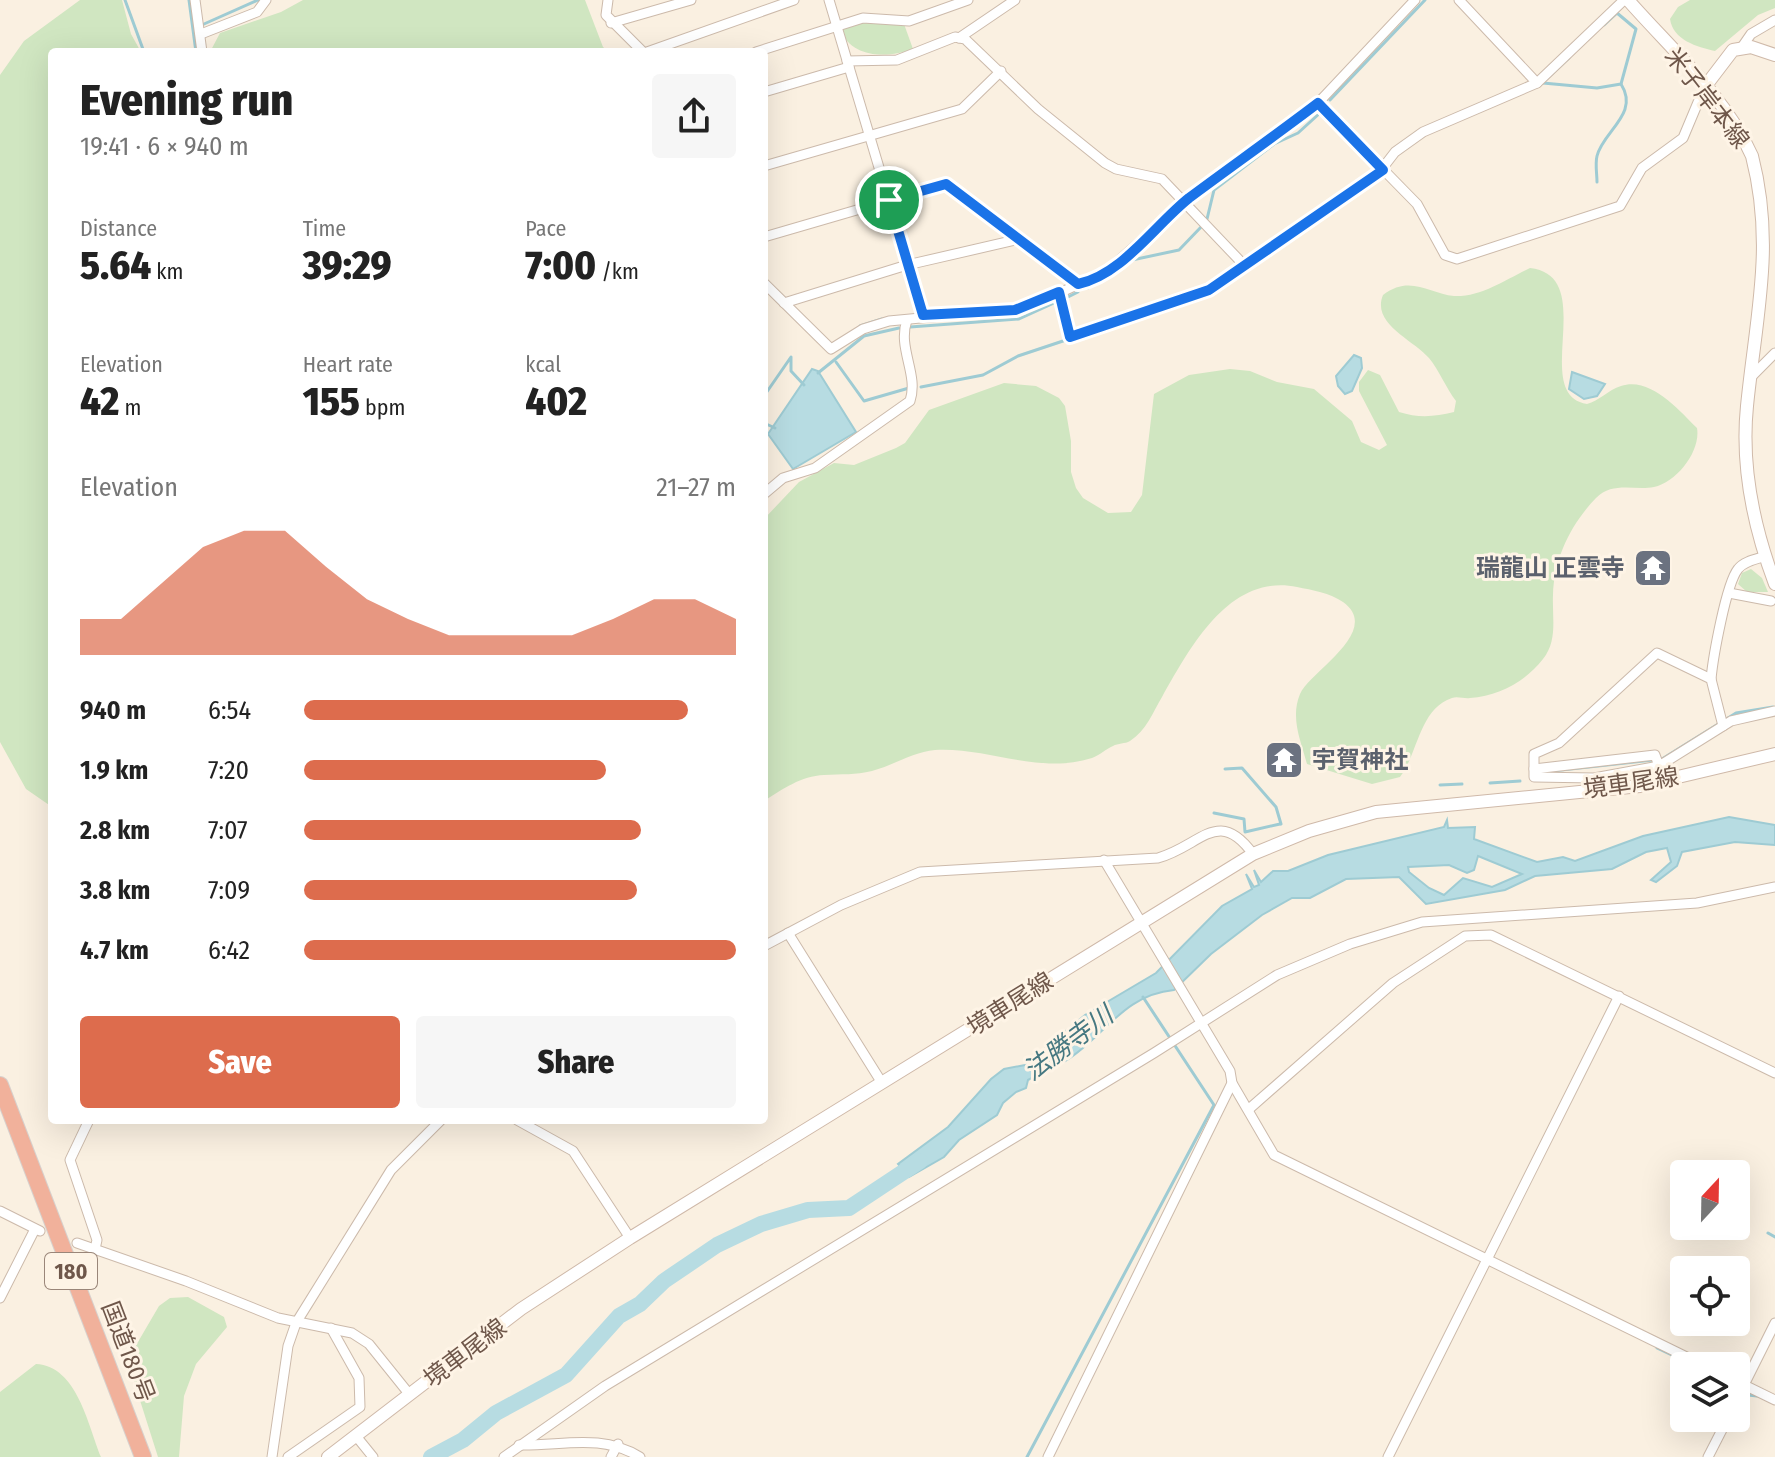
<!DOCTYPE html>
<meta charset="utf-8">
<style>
body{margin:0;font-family:"Fira Sans Condensed","Noto Sans JP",sans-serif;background:#f6f6f6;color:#222;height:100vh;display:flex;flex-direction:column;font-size:30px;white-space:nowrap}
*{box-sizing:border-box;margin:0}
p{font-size:26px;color:#767676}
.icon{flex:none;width:44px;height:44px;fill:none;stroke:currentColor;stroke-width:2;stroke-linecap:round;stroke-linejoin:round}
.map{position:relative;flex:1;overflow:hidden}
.panel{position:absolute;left:48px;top:48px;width:720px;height:1076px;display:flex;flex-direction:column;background:#fff;border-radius:8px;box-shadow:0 8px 32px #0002}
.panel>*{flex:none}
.needle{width:52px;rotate:22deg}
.fabs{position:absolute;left:1670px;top:1160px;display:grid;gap:16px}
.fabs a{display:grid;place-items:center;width:80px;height:80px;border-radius:8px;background:#fff;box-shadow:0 8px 32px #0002;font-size:40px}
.pin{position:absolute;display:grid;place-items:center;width:68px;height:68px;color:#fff;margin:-34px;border:4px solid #fff;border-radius:50%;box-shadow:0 2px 8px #0007}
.round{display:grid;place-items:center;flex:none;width:84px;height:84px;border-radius:8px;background:#f6f6f6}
.headline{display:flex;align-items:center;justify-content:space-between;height:136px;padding:0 32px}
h1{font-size:44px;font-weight:800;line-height:60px}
.metrics{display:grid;grid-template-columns:repeat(3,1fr);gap:12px;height:136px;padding:8px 32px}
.metrics div{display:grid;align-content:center}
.metrics b{font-size:40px;font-weight:800}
.metrics small{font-size:22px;font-weight:400}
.metrics p{font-size:22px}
.chart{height:224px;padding:16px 32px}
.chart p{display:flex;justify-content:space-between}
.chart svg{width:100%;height:144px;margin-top:8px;fill:#dd6c4d;opacity:.7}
.button{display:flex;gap:16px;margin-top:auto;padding:16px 32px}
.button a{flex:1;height:92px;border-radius:8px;background:#dd6c4d;color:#fff;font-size:32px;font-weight:800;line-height:92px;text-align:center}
.button a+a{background:#f6f6f6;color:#222}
ul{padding:0 32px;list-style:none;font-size:26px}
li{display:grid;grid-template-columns:128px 96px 1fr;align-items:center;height:60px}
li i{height:20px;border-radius:10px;background:#dd6c4d}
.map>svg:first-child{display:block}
.green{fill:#d0e6c1}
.water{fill:#b7dce2;stroke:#9ecbd3;stroke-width:2;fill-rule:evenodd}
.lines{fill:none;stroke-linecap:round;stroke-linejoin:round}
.stream{stroke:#9ecbd3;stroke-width:3}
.river{stroke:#b7dce2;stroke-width:16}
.street-casing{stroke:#ccbaab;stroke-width:11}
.secondary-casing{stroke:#cfb9a9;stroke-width:14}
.highway-casing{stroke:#d7d0cc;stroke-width:18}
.street{stroke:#fff;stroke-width:9}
.secondary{stroke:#fff;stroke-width:12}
.highway{stroke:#f1b19b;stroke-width:16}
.route-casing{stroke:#fff;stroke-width:16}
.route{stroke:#1a73e8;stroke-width:10}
.labels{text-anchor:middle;stroke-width:6;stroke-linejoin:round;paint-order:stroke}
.shield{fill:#fef4e6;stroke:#9a8679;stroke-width:2}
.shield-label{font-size:22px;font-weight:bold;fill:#6f574a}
.street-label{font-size:24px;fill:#6f574a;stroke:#fef4e6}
.worship-label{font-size:24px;font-weight:bold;fill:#5b616d;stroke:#fef4e6;text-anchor:end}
.water-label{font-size:26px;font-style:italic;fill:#467881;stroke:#fef4e6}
</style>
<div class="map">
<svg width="1775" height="1457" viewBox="0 0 1775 1457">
<rect width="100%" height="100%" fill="#faf0e1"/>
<g class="green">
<polygon points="80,0 122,0 131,34 141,52 52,52 52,807 26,789 0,742 0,75 24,41"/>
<polygon points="303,0 585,0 603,47 609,52 210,52 220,33 281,12"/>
<path d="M1690 0H1775V8L1758 15 1715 51C1697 47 1673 40 1670 19L1678 7Z"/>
<path d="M864 21 904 24 913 49C889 58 851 59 841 30Z"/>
<path d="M1530 268C1600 276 1529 395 1587 404 1599 401 1608 390 1621 386 1650 376 1679 410 1697 428 1701 451 1677 482 1654 487 1635 491 1613 481 1596 498 1571 524 1554 558 1553 595 1552 618 1558 640 1543 659 1525 682 1499 696 1470 698 1465 699 1457 696 1452 698 1419 709 1418 754 1400 777L1372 784 1307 764C1301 741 1290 718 1300 694 1310 671 1383 631 1343 602 1330 593 1312 590 1297 587 1229 573 1190 648 1162 697 1153 712 1146 731 1130 741 1125 744 1118 743 1113 746 1106 749 1100 755 1092 758 1039 775 988 747 935 750 913 752 894 765 872 771 855 775 842 774 824 775 801 776 783 789 764 801V519L799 482 834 463 854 465 896 448 905 443 929 410 1004 383 1036 386 1059 398 1065 406 1071 441V472L1076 488 1083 498 1108 513 1131 512 1142 495 1154 394 1189 375 1230 369 1250 371 1277 382 1314 389 1352 421 1361 442 1379 450 1387 445 1359 391V382L1368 370 1380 375 1399 412C1418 418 1434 417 1454 412L1456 401C1446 388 1439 370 1429 358 1414 340 1371 324 1383 295 1410 274 1430 294 1454 296 1482 297 1506 279 1530 268Z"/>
<polygon points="1751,569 1762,578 1768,592 1747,592 1738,584 1742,573"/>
<polygon points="188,1297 224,1317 227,1327 196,1364 184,1396 179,1457 158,1457 131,1372 135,1347 159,1306 170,1298"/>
<path d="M36 1364C77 1366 88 1425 101 1457H0V1392Z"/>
</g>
<g class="water">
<polygon points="1354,355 1361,358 1362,368 1352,391 1345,394 1338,386 1336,376"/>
<polygon points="812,369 818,371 856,432 793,469 768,434"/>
<polygon points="1572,372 1605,384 1597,396 1584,399 1569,389"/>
<path d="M1729 817 1775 825V845L1735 842 1682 852 1677 866 1656 882 1651 880 1671 862 1667 848 1646 852 1612 869 1535 876 1505 890 1426 904 1399 877 1346 879 1310 898H1292L1262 915 1211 954 1174 990C1123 995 1106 1035 1067 1060 1055 1068 1041 1073 1028 1080L1026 1088 1016 1092 1003 1103 997 1115 959 1140 944 1157 909 1177 898 1164 948 1127 991 1079 1004 1069 1025 1065 1085 1015 1156 973 1222 906 1252 889 1246 874 1254 887 1259 885 1254 870 1261 882 1273 871H1288L1328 855 1444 827 1447 820 1448 828 1475 827 1474 839 1537 862 1563 857 1575 861 1643 836ZM1478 856 1522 874 1492 887 1463 878 1444 895 1429 888 1409 872 1408 867 1449 865 1467 873 1474 870Z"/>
</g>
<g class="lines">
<g class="stream">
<polyline points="125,0 144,52"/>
<polyline points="189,0 196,52"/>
<polyline points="204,24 258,0"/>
<polyline points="1543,83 1597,88 1621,84 1636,29 1617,13 1604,25"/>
<polyline points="1540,85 1569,58"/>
<polyline points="1330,100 1425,0"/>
<path d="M1597 182C1597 174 1595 164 1597 156 1603 131 1640 114 1621 84"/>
<polyline points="1207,219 1214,190 1274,144 1298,133 1320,113"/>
<polyline points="1088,288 1132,260 1179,250 1202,226"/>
<polyline points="1064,299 1078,292"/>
<polyline points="860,326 882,319"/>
<polyline points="910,327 1019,319 1054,303"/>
<polyline points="1074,341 1115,326"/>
<polyline points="836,362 864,401 909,388"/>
<polyline points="818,373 864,336 899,328"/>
<polyline points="921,387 983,375 1018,356 1066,340"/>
<polyline points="764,396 791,357 791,371 804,385"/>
<polyline points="764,423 775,428"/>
<polyline points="1225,769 1242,768 1276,807 1281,824"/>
<polyline points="1543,772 1662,759 1736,713 1773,707"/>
<polyline points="1490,783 1520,781"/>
<polyline points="1440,785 1462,784"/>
<polyline points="1214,813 1244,819 1245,832 1280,824"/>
<polyline points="1768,1233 1775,1237"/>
<polyline points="1657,1348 1695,1366"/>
<polyline points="1748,1395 1757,1396"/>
<polyline points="1027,1457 1214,1105 1143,997"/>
</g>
<polyline class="river" points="431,1457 463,1440 496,1413 566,1375 619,1316 640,1304 664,1281 717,1245 761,1224 808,1210 849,1208 920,1161"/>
<g class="street-casing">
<g id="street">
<polyline points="195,0 202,52"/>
<polyline points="608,0 606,15 643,52"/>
<polyline points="829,0 923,315"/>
<polyline points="1459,0 1537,83"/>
<polyline points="611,23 691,0"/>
<polyline points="201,34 257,12 266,0"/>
<polyline points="959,38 1015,0"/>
<polyline points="1742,47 1751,34 1775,20"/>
<polyline points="647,52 794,0"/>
<polyline points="756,52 863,18 909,21 968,0"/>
<polyline points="847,61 897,60 955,37 965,39 1038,109 1105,163 1116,169 1162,179 1243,264"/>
<polyline points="764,92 849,67"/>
<polyline points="1318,103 1417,204 1445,255 1457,259 1620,206 1642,168 1683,138 1704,88"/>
<polyline points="764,166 962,109 1001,71"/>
<polyline points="764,237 946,184 1078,284"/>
<polyline points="764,283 831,349 863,329 889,321 1027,308 1107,271 1186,201 1318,103 1415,0"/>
<polyline points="1059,292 1070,337 1209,290 1378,174 1395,152 1423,132 1537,83 1624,0"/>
<polyline points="784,303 907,265 1020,239"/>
<polyline points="1751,377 1775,353"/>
<path d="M764 494 783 478 815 468 910 401C919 374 897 348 907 320"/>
<polyline points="1729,593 1771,601"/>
<path d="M1711 679C1713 658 1726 584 1738 569 1744 561 1757 559 1766 556"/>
<polyline points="1659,766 1655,755 1534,769 1534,777 1594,778 1659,766 1731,721 1775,711"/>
<polyline points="1534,769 1534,754 1559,743 1657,653 1711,679 1723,726"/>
<polyline points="1104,860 1230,1071 1232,1083 1274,1155 1705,1366"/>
<polyline points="788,933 882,1083"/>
<path d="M764 946 841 905 920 872 1158 858C1201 846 1218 806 1253 854"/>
<polyline points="1249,1109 1393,983 1465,936 1491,935 1775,1073"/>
<polyline points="89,1120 70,1160 97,1240 95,1249"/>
<polyline points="517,1120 573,1151 630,1238"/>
<polyline points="0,1211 40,1231"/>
<polyline points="77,1243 186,1281 278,1318 352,1333 369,1344 410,1395"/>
<polyline points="0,1298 35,1229"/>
<polyline points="1736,1381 1775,1400"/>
<polyline points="1736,1401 1775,1323"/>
<polyline points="356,1436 373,1457"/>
<path d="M519 1445C563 1446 600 1433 640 1457"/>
<polyline points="272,1457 288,1346 296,1323 391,1170 441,1120"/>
<polyline points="288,1457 360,1407 359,1378 331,1328"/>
<polyline points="504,1457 605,1386 1154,1053 1277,975 1350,944 1422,922 1697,903 1775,887"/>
<polyline points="611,1457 618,1444"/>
<polyline points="1048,1457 1232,1083"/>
<polyline points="1388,1457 1619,996"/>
<polyline points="1708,1457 1728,1418"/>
</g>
</g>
<g class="secondary-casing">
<g id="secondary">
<path d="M1628 0C1670 48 1726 97 1752 156 1775 245 1756 316 1747 406 1741 465 1754 528 1775 584"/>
<polyline points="1704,88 1733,50 1751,47 1775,55"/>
<polyline points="328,1457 521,1309 630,1238 1253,854 1309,831 1376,812 1640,786 1775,754"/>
</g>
</g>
<g class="highway-casing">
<polyline id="highway" points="0,1085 143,1457"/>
</g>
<use href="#street" class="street"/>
<use href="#secondary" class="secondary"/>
<use href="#highway" class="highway"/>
</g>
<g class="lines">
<g class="route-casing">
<path id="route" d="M1318 103 1383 170 1209 290 1070 337 1059 292 1015 310 923 315 889 200 946 184 1078 284C1122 275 1155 225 1189 198 1232 166 1276 135 1318 103Z"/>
</g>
<use href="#route" class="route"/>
</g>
<defs>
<g id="temple-square" transform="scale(2)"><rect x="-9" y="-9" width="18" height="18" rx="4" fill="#6b7280" stroke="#fef4e6"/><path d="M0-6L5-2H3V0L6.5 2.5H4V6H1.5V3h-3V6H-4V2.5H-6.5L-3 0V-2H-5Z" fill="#fff"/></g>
</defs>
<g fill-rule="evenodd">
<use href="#temple-square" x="1653" y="568"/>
<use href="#temple-square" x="1284" y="760"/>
</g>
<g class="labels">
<rect class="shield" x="45" y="1253" width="52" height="36" rx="6"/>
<g class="shield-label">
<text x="71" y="1279">180</text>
</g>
<g class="street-label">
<text transform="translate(1707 98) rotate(52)" y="8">米子岸本線</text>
<text transform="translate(1631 783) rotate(-8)" y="8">境車尾線</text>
<text transform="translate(1010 1004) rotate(-32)" y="8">境車尾線</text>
<text transform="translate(128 1352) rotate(69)" y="8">国道180号</text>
<text transform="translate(465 1353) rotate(-37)" y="8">境車尾線</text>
</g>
<g class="worship-label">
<text x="1625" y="576">瑞龍山 正雲寺</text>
<text x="1312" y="768" text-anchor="start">宇賀神社</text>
</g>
<g class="water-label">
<text transform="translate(1068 1043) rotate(-37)" y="9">法勝寺川</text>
</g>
</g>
</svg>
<div class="fabs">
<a><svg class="needle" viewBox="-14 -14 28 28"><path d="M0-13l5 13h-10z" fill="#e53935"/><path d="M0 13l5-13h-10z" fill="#767676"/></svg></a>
<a><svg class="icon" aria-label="locate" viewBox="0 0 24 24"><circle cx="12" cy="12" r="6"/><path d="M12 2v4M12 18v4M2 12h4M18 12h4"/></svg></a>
<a><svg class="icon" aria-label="layers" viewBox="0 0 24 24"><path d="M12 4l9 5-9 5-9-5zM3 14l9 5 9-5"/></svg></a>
</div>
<div class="pin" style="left:889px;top:200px;background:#1e9e55"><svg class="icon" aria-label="arrive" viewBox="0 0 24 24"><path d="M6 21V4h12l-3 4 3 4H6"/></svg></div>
<section class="panel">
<div class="headline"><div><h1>Evening run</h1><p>19:41 · 6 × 940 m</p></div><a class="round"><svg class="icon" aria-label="share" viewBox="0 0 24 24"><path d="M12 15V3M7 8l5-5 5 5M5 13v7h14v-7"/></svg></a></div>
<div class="metrics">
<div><p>Distance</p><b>5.64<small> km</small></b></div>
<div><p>Time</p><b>39:29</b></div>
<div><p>Pace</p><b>7:00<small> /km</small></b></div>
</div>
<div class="metrics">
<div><p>Elevation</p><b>42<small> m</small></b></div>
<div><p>Heart rate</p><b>155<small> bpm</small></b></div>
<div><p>kcal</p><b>402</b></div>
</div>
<div class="chart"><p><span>Elevation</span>21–27 m</p>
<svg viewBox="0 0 160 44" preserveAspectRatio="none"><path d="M0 44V33L10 33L20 22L30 11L40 6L50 6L60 17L70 27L80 33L90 38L100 38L110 38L120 38L130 33L140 27L150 27L160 33V44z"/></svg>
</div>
<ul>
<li><b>940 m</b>6:54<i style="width:89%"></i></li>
<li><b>1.9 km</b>7:20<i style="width:70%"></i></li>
<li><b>2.8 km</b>7:07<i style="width:78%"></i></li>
<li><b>3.8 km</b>7:09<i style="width:77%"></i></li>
<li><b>4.7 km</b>6:42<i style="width:100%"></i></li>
</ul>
<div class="button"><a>Save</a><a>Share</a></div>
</section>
</div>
